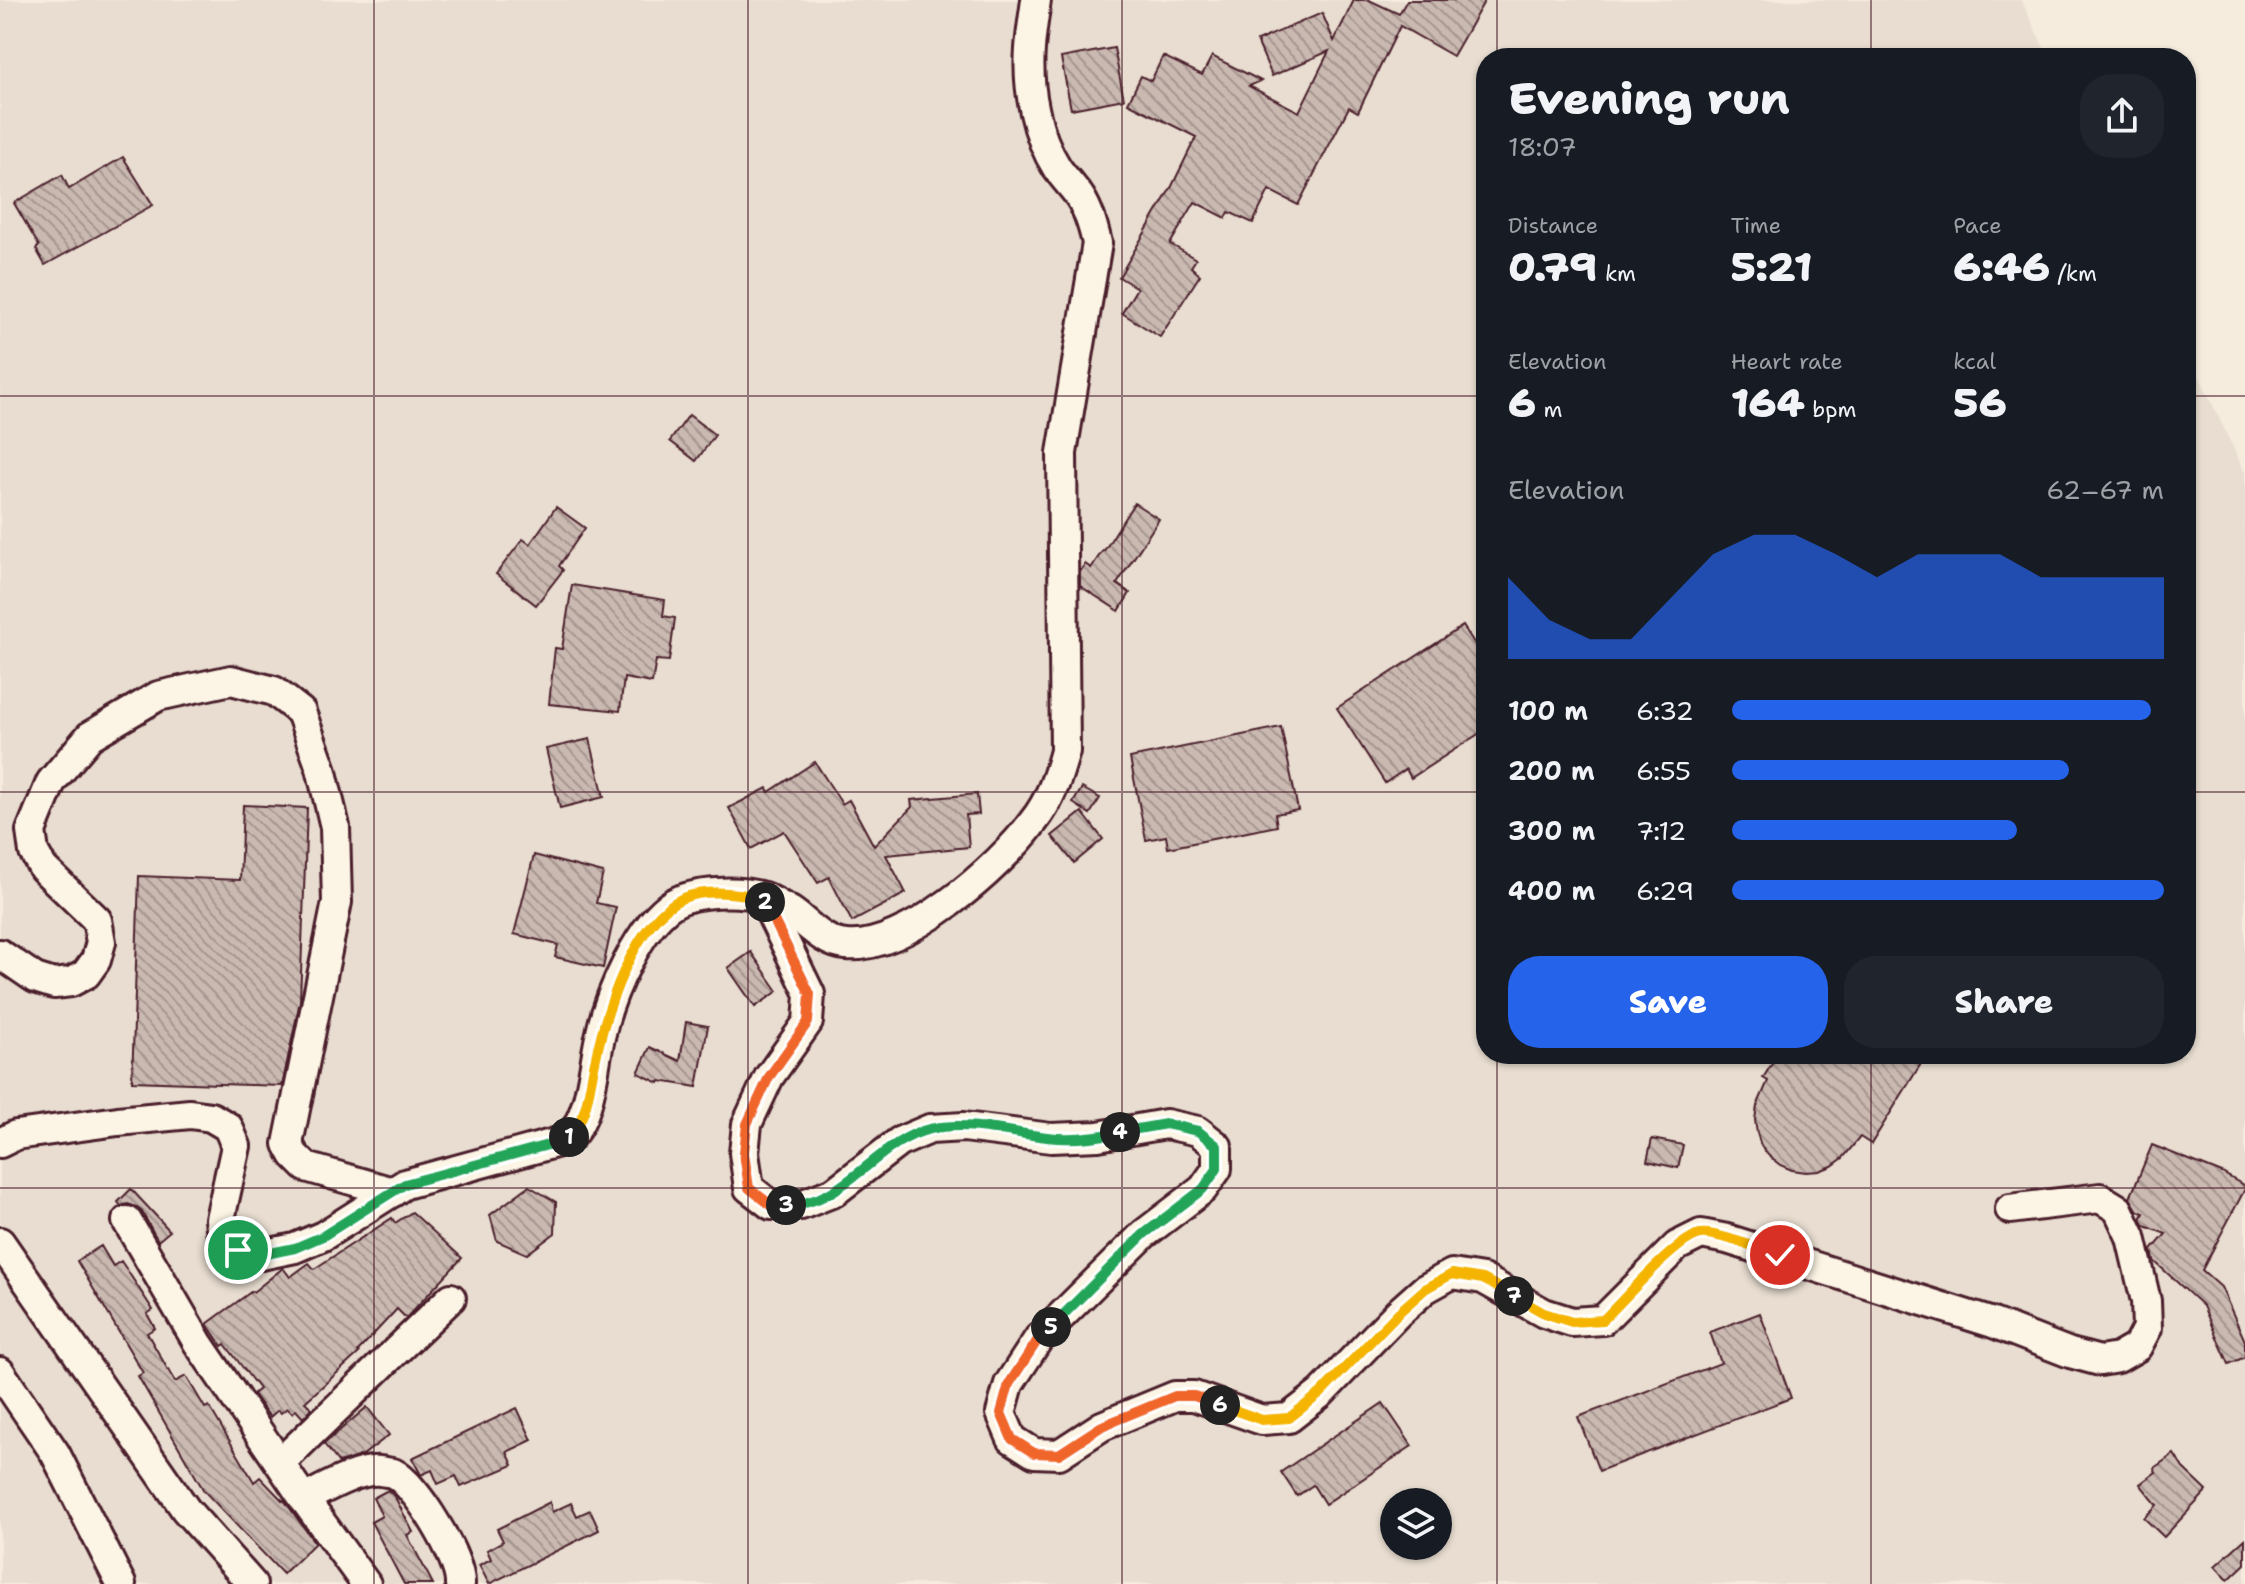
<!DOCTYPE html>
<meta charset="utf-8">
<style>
body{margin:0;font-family:"Shantell Sans",sans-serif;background:#20242c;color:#f1f3f6;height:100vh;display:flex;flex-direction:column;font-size:30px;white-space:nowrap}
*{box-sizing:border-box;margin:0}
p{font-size:26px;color:#9ea1a6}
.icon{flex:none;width:44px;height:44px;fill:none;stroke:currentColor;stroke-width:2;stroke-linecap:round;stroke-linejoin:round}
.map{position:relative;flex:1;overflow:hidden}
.drawer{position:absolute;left:1476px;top:48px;width:720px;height:1016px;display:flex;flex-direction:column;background:#171b24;border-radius:32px;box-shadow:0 2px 6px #0004}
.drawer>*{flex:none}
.fabs{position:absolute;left:1380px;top:1488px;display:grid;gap:16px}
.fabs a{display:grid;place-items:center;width:72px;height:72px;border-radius:50%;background:#171b24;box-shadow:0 2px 6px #0004;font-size:40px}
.pin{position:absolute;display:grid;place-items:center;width:68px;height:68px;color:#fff;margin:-34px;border:4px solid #fff;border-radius:50%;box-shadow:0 2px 8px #0007}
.km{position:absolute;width:40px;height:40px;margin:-20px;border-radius:50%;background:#222;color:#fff;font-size:22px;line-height:40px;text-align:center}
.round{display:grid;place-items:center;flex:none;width:84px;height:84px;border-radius:32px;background:#20242c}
.overview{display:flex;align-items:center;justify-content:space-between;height:136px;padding:0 32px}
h1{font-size:44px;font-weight:800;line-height:60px}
.stats{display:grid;grid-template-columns:repeat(3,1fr);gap:12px;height:136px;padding:8px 32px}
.stats div{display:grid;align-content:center}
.stats b{font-size:40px;font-weight:800}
.stats small{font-size:22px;font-weight:400}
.stats p{font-size:22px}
.chart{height:224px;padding:16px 32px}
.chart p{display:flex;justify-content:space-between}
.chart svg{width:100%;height:144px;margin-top:8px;fill:#2563eb;opacity:.7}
.primary-button{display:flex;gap:16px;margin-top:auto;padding:16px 32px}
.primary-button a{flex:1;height:92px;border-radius:32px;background:#2563eb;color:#fff;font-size:32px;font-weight:800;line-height:92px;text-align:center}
.primary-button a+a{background:#20242c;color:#f1f3f6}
ul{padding:0 32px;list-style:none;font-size:26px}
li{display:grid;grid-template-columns:128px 96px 1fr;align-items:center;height:60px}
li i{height:20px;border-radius:10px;background:#2563eb}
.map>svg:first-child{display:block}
.built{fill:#e8ddd0;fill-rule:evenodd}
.building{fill:url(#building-back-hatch);stroke:#4a1f2b;stroke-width:2}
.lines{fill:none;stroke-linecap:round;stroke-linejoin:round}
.street-casing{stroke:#4a1f2b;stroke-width:34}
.street{stroke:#fcf5e5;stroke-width:28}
.split-1-casing{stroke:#fff;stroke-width:16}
.split-2-casing{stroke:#fff;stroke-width:16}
.split-3-casing{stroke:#fff;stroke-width:16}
.split-4-casing{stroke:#fff;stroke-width:16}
.split-5-casing{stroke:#fff;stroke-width:16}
.split-6-casing{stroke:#fff;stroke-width:16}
.split-7-casing{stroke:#fff;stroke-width:16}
.split-8-casing{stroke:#fff;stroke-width:16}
.split-1{stroke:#22a559;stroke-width:10}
.split-2{stroke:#f5b400;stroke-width:10}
.split-3{stroke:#f0652b;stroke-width:10}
.split-4{stroke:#22a559;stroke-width:10}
.split-5{stroke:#22a559;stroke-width:10}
.split-6{stroke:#f0652b;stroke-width:10}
.split-7{stroke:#f5b400;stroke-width:10}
.split-8{stroke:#f5b400;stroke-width:10}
.grid{fill:none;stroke:#4a1f2b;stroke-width:2;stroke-opacity:0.55}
</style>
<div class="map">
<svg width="2245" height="1584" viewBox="0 0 2245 1584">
<defs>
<pattern id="building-back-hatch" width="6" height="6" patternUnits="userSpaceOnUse" patternTransform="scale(2)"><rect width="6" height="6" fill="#cab9b1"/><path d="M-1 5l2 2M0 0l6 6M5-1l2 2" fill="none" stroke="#a69690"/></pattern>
</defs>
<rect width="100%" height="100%" fill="#f5ecde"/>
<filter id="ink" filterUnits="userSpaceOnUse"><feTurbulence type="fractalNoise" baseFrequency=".0125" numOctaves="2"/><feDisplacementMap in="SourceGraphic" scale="16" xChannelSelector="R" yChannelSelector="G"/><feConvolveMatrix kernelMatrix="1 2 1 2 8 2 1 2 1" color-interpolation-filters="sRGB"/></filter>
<g filter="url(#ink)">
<path class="built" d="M0 0H2021L2049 58H1486V1054H2186V348L2245 473V1584H0ZM1394 1502H1438V1546H1394Z"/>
<g class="building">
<polygon points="1354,0 1369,0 1399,14 1407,0 1485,0 1453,56 1400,26 1358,112 1349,107 1298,205 1269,190 1253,223 1229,212 1226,218 1195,202 1170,244 1196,259 1191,267 1200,275 1160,337 1122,313 1137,288 1119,277 1172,186 1196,137 1128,103 1141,76 1151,81 1163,56 1202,75 1212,56 1261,81 1249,86 1299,112 1329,51 1272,76 1257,41 1322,13 1334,41"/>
<polygon points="1114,48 1124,99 1071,109 1061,58"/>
<polygon points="123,157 153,205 45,265 36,249 39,246 14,203 62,175 69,189"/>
<polygon points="689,415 715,435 696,461 670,441"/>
<polygon points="1134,503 1159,519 1117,584 1130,593 1119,611 1080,586 1080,572 1085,564 1091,568 1103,550 1104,551"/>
<polygon points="556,507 585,528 559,566 563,570 536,605 496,574 523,539 530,544"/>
<polygon points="572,585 665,600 663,616 675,618 669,661 656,660 652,683 624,678 620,711 549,704 555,648 562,649"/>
<polygon points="1463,626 1486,661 1486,729 1411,778 1406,769 1385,783 1337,708"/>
<polygon points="1281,727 1298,810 1275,814 1277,826 1168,848 1166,836 1146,840 1130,758"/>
<polygon points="590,739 604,797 560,808 546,749"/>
<polygon points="815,762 842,804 849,800 874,846 912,807 911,800 977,794 979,814 966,815 969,847 886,855 906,893 852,922 829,877 818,883 784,831 751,849 729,808 767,788 769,792"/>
<polygon points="1082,788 1100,798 1090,814 1073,803"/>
<polygon points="243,805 307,808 300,1001 282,1086 132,1081 139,876 240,880"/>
<polygon points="1082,812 1103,839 1074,863 1052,836"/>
<polygon points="534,855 603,873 596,903 616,907 603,968 555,957 558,945 514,934"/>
<polygon points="751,952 778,991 755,1007 728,968"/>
<polygon points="686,1022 708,1026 697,1087 660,1081 659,1083 638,1073 650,1047 680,1061"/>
<polygon points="1778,1054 1927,1054 1871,1144 1860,1137 1843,1158 1832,1166 1819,1171 1806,1172 1792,1170 1780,1165 1769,1156 1761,1146 1757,1133 1755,1120 1757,1106 1768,1081 1763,1078"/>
<polygon points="1652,1139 1683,1145 1678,1168 1647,1161"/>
<polygon points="2152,1145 2222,1173 2245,1186 2245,1189 2202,1270 2221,1287 2245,1341 2245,1357 2229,1364 2203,1306 2154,1261 2152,1250 2166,1234 2145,1226 2141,1219 2144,1213 2138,1211 2130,1198"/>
<polygon points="529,1186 556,1202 555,1233 527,1254 497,1241 490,1215"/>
<polygon points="131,1189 170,1231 158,1241 142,1212 136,1207 128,1204 121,1206 118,1202"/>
<polygon points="412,1212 462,1258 406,1318 397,1309 358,1351 359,1353 305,1402 312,1408 303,1418 296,1410 292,1413 287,1408 281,1413 278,1410 270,1417 253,1394 259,1389 225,1344 222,1346 207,1324 252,1291 253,1292 283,1268 290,1277 309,1263 314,1269 392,1218 395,1223"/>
<polygon points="101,1246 113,1266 121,1261 153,1310 147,1314 155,1328 147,1333 175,1382 186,1376 205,1408 209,1406 254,1482 260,1477 283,1501 284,1500 315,1543 283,1574 204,1491 138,1376 143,1373 77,1261"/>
<polygon points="1760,1313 1791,1398 1599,1471 1578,1417 1721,1363 1710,1332"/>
<polygon points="1383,1403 1412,1446 1325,1504 1313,1485 1297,1496 1281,1472"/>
<polygon points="367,1407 389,1435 363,1455 339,1463 324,1444"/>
<polygon points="517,1408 532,1440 507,1452 513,1465 461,1487 456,1476 438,1484 432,1470 421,1475 420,1473 412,1458"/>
<polygon points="2174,1454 2183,1468 2207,1491 2164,1537 2144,1518 2157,1505 2140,1484 2156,1472 2154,1468"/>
<polygon points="388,1490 395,1497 413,1532 407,1535 433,1584 404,1584 371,1522 382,1516 373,1498"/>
<polygon points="550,1502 552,1512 571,1503 577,1516 590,1510 599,1530 489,1584 479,1565 491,1559 487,1550 503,1541 497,1529"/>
<polygon points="2245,1539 2245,1564 2228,1580 2215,1566"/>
</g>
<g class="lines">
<g class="street-casing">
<g id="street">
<polyline points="763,897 810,994 808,1022 769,1077 747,1124 744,1153 749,1188 771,1205 801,1205 834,1192 899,1142 930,1129 964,1127 1051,1138 1098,1136 1166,1124 1198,1131 1217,1146 1217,1169 1203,1189 1144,1234 1039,1338 1009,1384 1001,1413 1012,1439 1034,1453 1059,1454 1102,1426 1175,1396 1194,1396 1262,1420 1289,1418 1321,1393 1398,1313 1425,1289 1452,1274 1483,1279 1544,1313 1572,1322 1603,1320 1677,1246 1701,1234 1727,1239 1993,1323 2070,1353 2100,1361 2118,1358 2137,1347 2147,1328 2146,1301 2131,1237 2118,1209 2100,1198 2010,1209"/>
<polyline points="0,954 35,978 54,984 71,982 86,974 96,960 101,942 97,920 43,868 34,852 31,831 51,782 90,736 158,696 231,680 274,691 301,712 321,768 335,827 337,902 288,1144 294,1155 306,1167 393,1192"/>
<path d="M0 1143 16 1135 118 1121 190 1114 211 1117 228 1127 236 1146 220 1219 222 1237 228 1246 261 1255 295 1248 323 1236 405 1184 566 1140C592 1119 593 1064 601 1033 609 995 640 924 674 903 695 891 740 890 763 897 772 900 782 907 790 911 808 923 823 943 846 945 905 951 1000 867 1033 822 1050 801 1058 777 1065 751L1062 453 1097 243C1093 226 1089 211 1080 197 1073 187 1064 178 1057 168 1036 135 1027 88 1030 49 1031 33 1034 16 1036 0"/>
<polyline points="127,1221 198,1343 304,1499 366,1584"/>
<polyline points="0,1242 186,1510 252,1584"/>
<polyline points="0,1372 55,1453 121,1584"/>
<polyline points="280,1463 451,1298"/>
<path d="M304 1499C324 1489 357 1469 380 1471 381 1471 392 1473 393 1473 416 1484 461 1559 460 1584"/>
</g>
</g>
<use href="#street" class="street"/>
</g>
</g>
<g class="lines" filter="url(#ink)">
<g class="split-1-casing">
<polyline id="split-1" points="238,1250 261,1255 295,1248 323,1236 405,1184 566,1140 569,1137"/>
</g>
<g class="split-2-casing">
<path id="split-2" d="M569 1137C588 1118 589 1087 595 1062 605 1013 634 920 683 898 708 888 737 894 763 897L765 902"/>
</g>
<g class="split-3-casing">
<polyline id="split-3" points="765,902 810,994 808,1022 769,1077 747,1124 744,1153 749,1188 771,1205 786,1205"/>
</g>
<g class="split-4-casing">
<path id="split-4" d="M786 1205C845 1206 876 1141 930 1129 968 1120 1010 1133 1047 1137 1071 1140 1097 1137 1120 1132"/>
</g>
<g class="split-5-casing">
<polyline id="split-5" points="1051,1327 1144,1234 1203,1189 1217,1169 1217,1146 1198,1131 1166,1124 1120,1132"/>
</g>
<g class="split-6-casing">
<polyline id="split-6" points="1051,1327 1039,1338 1009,1384 1001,1413 1012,1439 1034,1453 1059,1454 1102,1426 1175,1396 1194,1396 1220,1405"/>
</g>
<g class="split-7-casing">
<polyline id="split-7" points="1220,1405 1262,1420 1289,1418 1321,1393 1398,1313 1425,1289 1452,1274 1483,1279 1514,1296"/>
</g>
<g class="split-8-casing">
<path id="split-8" d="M1514 1296 1544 1313 1572 1322 1603 1320C1622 1302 1678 1237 1701 1234 1716 1232 1763 1250 1780 1255"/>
</g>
<use href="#split-1" class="split-1"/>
<use href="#split-2" class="split-2"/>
<use href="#split-3" class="split-3"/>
<use href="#split-4" class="split-4"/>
<use href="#split-5" class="split-5"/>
<use href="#split-6" class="split-6"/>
<use href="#split-7" class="split-7"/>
<use href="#split-8" class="split-8"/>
</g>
<path class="grid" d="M374 0V1584M748 0V1584M1122 0V1584M1497 0V58M1871 0V58M0 396H1486M2186 396H2245M0 792H1486M2186 792H2245M1497 1054V1584M1871 1054V1584M0 1188H2245"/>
</svg>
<div class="fabs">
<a><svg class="icon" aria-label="layers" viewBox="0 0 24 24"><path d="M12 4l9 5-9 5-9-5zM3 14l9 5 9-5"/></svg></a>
</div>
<div class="pin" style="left:238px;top:1250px;background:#1e9e55"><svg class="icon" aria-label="arrive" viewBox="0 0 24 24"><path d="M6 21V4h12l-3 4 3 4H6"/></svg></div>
<div class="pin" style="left:1780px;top:1255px;background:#d93025"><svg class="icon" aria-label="check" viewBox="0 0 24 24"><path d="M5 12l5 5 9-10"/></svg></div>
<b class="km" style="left:569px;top:1137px">1</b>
<b class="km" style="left:765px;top:902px">2</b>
<b class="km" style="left:786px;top:1205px">3</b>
<b class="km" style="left:1120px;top:1132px">4</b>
<b class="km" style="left:1051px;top:1327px">5</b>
<b class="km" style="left:1220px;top:1405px">6</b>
<b class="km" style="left:1514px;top:1296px">7</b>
<section class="drawer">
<div class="overview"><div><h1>Evening run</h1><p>18:07</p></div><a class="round"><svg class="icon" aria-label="share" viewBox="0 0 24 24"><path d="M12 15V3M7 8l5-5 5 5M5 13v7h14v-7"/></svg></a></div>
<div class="stats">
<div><p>Distance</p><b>0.79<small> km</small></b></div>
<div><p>Time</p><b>5:21</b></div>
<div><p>Pace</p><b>6:46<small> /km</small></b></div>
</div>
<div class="stats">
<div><p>Elevation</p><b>6<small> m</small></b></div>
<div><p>Heart rate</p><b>164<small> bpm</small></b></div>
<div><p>kcal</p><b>56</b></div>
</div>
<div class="chart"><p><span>Elevation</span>62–67 m</p>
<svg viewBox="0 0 160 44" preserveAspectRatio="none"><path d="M0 44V19L10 32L20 38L30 38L40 25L50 12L60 6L70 6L80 12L90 19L100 12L110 12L120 12L130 19L140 19L150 19L160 19V44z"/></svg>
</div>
<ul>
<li><b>100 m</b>6:32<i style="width:97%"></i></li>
<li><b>200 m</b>6:55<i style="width:78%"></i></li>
<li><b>300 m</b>7:12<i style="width:66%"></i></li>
<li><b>400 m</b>6:29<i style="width:100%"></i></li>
</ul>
<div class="primary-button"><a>Save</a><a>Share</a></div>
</section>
</div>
